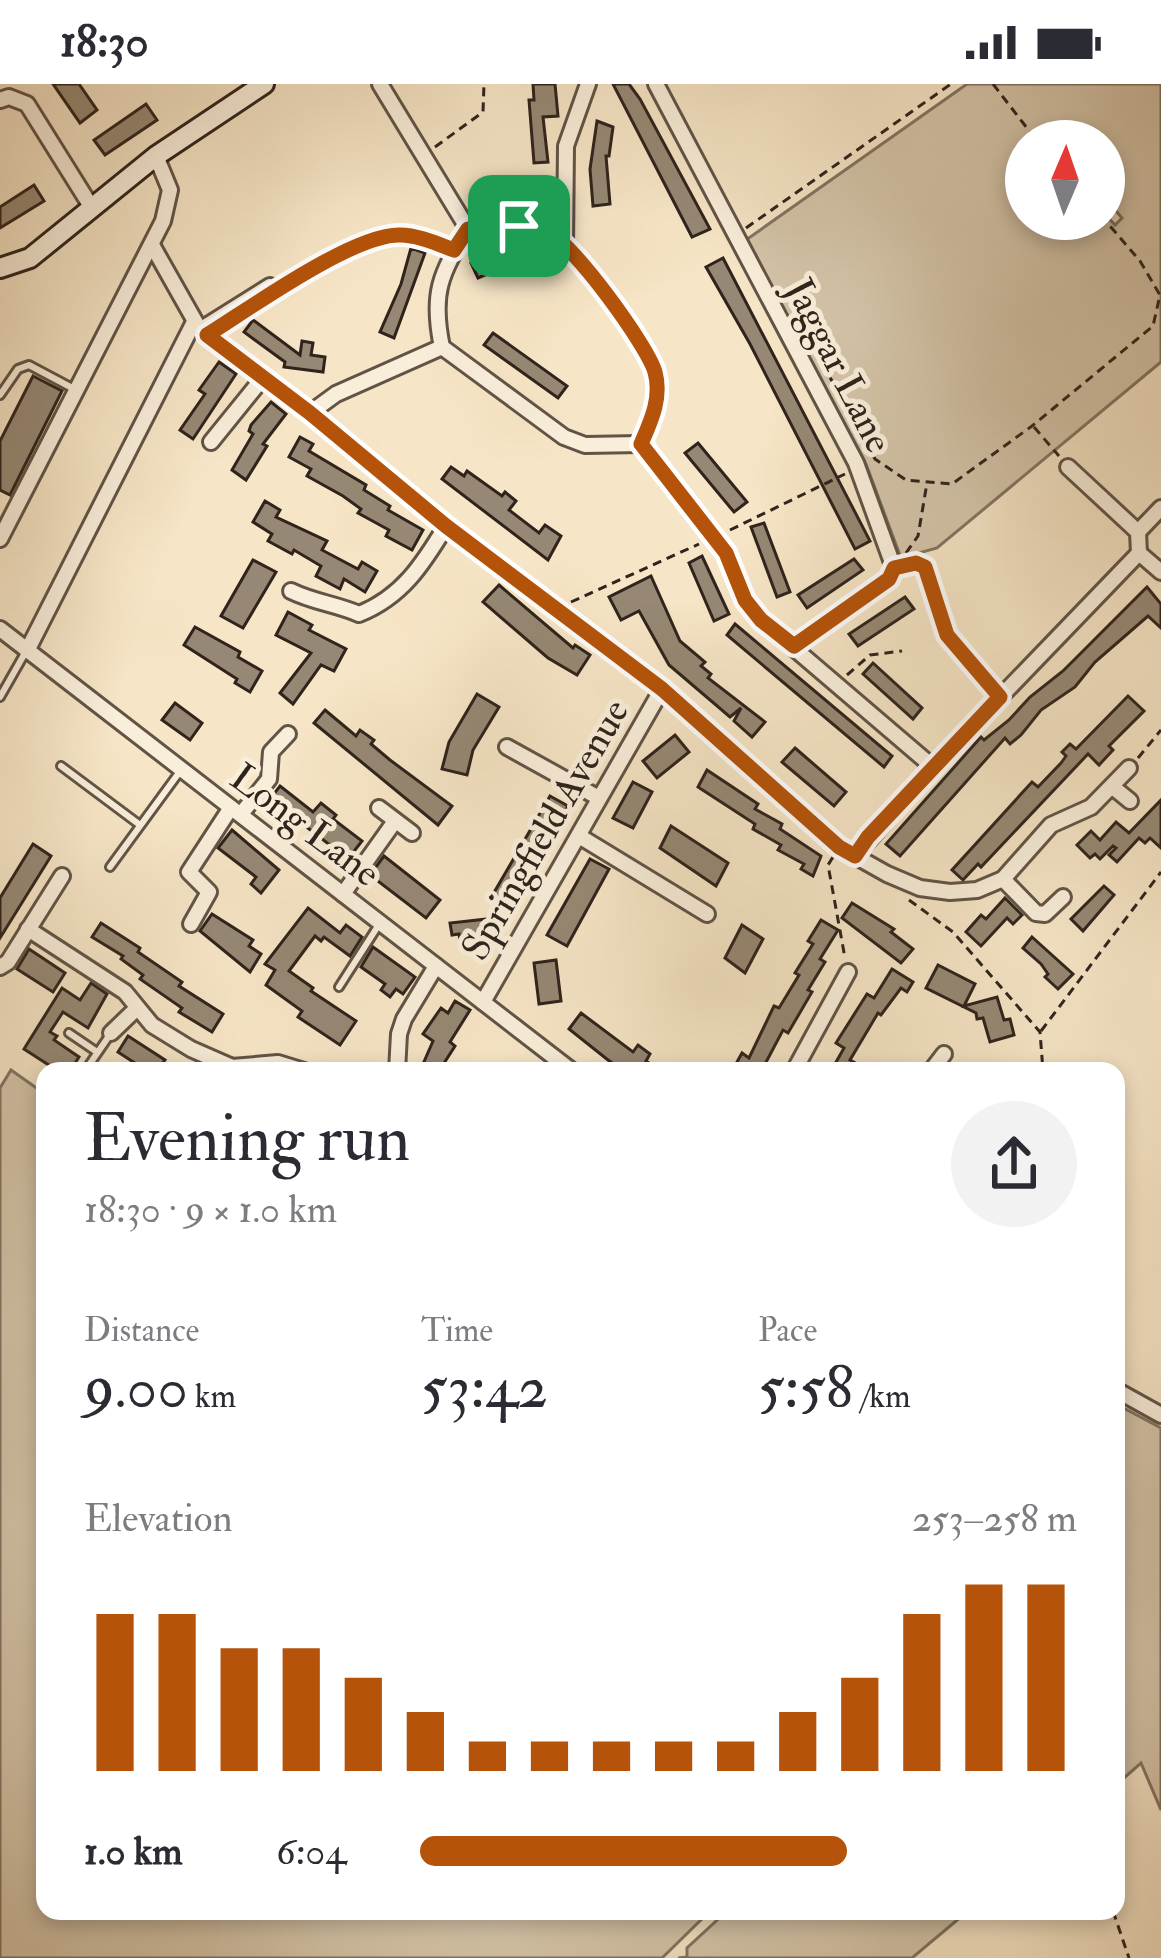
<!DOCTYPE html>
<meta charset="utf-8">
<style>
body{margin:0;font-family:"IM FELL Double Pica",serif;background:#f2f2f3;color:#2b2b33;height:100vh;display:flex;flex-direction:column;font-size:45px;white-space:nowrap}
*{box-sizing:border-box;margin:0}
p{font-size:39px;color:#7c7c81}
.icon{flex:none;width:66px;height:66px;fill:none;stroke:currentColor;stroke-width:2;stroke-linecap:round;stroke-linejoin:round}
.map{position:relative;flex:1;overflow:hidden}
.side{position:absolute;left:36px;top:978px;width:1089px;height:858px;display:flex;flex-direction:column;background:#fff;border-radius:24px;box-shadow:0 6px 18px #0003}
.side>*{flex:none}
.needle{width:78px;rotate:2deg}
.buttons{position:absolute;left:1005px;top:36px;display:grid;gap:24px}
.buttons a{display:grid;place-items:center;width:120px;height:120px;border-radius:50%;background:#fff;box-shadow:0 6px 18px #0003;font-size:60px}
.pin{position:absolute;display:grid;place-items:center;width:102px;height:102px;color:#fff;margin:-51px;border-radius:24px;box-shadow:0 6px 18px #0006}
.round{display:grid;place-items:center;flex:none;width:126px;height:126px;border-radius:63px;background:#f2f2f3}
.head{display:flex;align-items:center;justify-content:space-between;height:204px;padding:0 48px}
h1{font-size:66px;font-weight:600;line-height:90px}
.metrics{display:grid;grid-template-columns:repeat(3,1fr);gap:18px;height:204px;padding:12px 48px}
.metrics div{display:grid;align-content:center}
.metrics b{font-size:60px;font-weight:600}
.metrics small{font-size:33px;font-weight:400}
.metrics p{font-size:33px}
.chart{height:336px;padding:24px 48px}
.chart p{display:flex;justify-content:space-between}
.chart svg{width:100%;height:216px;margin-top:12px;stroke:#b45309;stroke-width:6}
ul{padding:0 48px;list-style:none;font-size:39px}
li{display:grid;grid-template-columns:192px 144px 1fr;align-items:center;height:90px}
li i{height:30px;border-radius:15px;background:#b45309}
.status{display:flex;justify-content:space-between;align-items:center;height:84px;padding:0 60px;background:#fff;direction:ltr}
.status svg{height:33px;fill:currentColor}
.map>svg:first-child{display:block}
.green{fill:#d4c4a9;stroke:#827462;stroke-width:3;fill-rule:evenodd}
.building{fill:#968874;stroke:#2f231c;stroke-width:3}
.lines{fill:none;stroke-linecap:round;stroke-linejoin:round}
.lane-casing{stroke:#615446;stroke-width:12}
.street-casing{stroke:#615446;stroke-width:20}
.secondary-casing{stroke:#2f231c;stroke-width:24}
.path{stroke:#2f231c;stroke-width:3;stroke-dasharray:9 6;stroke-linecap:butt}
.lane{stroke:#f9eeda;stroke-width:6}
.street{stroke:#f9eeda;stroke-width:14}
.secondary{stroke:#f9eeda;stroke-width:18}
.route-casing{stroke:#fff;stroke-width:24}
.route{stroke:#b45309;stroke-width:15}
.labels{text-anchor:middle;stroke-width:10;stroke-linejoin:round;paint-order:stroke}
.street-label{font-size:39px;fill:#2f231c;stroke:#f9eeda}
</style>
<div class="status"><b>18:30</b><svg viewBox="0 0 49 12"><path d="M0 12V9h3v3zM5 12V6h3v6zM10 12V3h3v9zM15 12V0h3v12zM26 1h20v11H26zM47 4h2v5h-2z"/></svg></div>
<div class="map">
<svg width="1161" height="1874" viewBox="0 0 1161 1874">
<rect width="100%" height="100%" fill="#f6e5c6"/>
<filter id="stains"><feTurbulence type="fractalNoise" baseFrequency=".00167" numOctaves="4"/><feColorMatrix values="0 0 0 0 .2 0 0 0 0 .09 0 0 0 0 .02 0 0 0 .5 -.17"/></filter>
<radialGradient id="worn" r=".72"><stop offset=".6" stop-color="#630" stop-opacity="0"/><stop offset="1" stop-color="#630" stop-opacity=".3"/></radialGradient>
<g class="green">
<path d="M967 0H1161V278L937 464 901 474 866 380 746 156ZM1026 57H1104V113L1122 134 1115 141 1104 129V135H1026Z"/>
<polygon points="11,986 45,1010 45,1827 710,1827 662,1874 0,1874 0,1004"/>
<polygon points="1116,1320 1161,1344 1161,1726 1141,1679 1116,1701"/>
<polygon points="727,1827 968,1827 912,1874 678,1874 687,1873 687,1864"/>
</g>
<g class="building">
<polygon points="53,0 79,0 97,26 80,39"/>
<polygon points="533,0 555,0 558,32 543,33 548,78 534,79 529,16 534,16"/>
<polygon points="613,0 629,0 640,15 710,145 692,153"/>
<polygon points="146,20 157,36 105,71 94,56"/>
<polygon points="597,37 613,43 609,72 606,72 610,120 593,122 590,85"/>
<polygon points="34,101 44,117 0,144 0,123"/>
<polygon points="515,160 523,175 478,194 471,179"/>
<polygon points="411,164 425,169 394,254 380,248 401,200"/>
<polygon points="723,174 870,457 855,465 750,260 706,183"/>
<polygon points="253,236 300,271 302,257 313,259 311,271 325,273 323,288 284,283 285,278 244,248"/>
<polygon points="493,249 567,302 558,314 484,261"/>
<polygon points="219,278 236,290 193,355 180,346 205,310 199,306"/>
<polygon points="33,292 62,307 10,411 0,406 0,357"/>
<polygon points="271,318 286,330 263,360 267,362 246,396 232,386 253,350 249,347 251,341"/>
<polygon points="300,353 313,360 309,367 366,401 364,406 390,422 388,426 423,446 412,466 386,452 389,446 358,429 361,425 343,412 307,392 311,385 289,373"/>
<polygon points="698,359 747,418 734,428 685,369"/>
<polygon points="451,383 464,392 467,387 502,412 505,408 516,417 509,426 539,449 545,441 561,452 548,476 442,395"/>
<polygon points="265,417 280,426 276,433 327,457 322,466 358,485 362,478 377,487 365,508 344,495 340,505 316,492 321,482 294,466 292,470 268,457 272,450 253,438"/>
<polygon points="764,439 790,508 777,513 751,443"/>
<polygon points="702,472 729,530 714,537 689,479"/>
<polygon points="854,475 863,486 807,524 798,511"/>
<polygon points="253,476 276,488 243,544 221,532"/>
<polygon points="651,492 680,557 705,578 701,582 711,590 708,594 765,638 752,653 734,637 741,624 730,633 669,581 639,527 621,536 609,513"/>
<polygon points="499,501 573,564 575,561 590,571 577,591 548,574 483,518"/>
<polygon points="1147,503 1161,520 1161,544 1148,532 1095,578 1075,603 1041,626 1021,651 1010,660 1005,654 900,772 886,760 981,653 984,656 1009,636 1030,613 1063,587"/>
<polygon points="905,513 914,525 858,562 849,550"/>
<polygon points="288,528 312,541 309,546 346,565 334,587 321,581 293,620 280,609 311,569 276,551"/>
<polygon points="735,540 892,672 884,683 727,551"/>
<polygon points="195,543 240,568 238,573 262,587 250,608 235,599 237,595 184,561"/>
<polygon points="873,579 922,624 913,635 863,590"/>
<polygon points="477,610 499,623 473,666 467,691 442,685 449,658"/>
<polygon points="1128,612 1144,627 1109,662 1113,666 1099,681 1088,670 981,783 978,780 963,796 952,786 1032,698 1038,703 1061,679 1066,672 1062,668 1070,660 1076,665"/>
<polygon points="175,619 202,639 190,656 162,636"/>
<polygon points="325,626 356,652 360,646 374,656 371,660 390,676 452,722 438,741 314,639"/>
<polygon points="675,651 689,668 657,694 643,677"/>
<polygon points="795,664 846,708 834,722 782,678"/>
<polygon points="707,686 758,720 755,725 782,740 780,745 821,772 813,792 801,785 804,780 778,766 781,761 753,745 755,740 698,703"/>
<polygon points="633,698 652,708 633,744 613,734"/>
<polygon points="280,702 313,728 321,719 336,731 333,735 362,757 348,775 270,715"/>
<polygon points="550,712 568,722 509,826 492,817 492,812"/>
<polygon points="1161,716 1161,764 1150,754 1145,759 1139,754 1117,778 1109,771 1116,764 1113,762 1100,775 1095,770 1090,774 1077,761 1091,747 1100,756 1116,738 1129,749"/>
<polygon points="671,742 728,779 716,802 660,764"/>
<polygon points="232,746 279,786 261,809 251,800 256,793 218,764"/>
<polygon points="33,760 51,772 0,854 0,814"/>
<polygon points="384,772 440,816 426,834 370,791"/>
<polygon points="590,775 609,785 567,862 547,851"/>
<polygon points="1104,802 1114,811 1083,847 1071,835"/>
<polygon points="1005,814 1022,831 1013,840 1007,834 981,862 966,848 981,831 986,835"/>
<polygon points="852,819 894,845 891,848 913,865 901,879 842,834"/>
<polygon points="308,824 340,849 346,841 362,853 350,872 324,853 321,857 315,852 289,887 313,904 311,907 356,937 340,961 298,933 302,927 266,901 275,886 265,880"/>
<polygon points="212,830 253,856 249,862 261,870 250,888 200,847"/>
<polygon points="496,834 498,852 460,856 459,850 452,851 450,839"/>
<polygon points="821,836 838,846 820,875 825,878 808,906 812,908 788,949 783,946 764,982 773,987 732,987 742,969 749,974 774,922 779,924 799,891 795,889 813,860 808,857"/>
<polygon points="101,839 140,864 138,868 182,898 179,902 223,930 212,948 179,928 182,924 140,895 143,891 121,875 123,872 92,853"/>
<polygon points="742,841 763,855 745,889 725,874"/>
<polygon points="1032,853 1073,890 1058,905 1045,893 1048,890 1041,880 1023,864"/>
<polygon points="373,863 415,893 403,910 396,905 390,913 381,906 385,900 361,883"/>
<polygon points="29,865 65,889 53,908 17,885"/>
<polygon points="556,876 561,917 539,920 534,879"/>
<polygon points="938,881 975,900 964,922 997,913 1004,936 1010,935 1014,951 990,958 983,934 977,935 976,929 926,904"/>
<polygon points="892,885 913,898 907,908 901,904 881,931 878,929 850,976 870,987 831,987 844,964 836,959 867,910 874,914"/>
<polygon points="91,899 107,910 88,944 63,928 50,948 57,952 54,956 79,973 70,987 58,987 24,965 62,904 80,916"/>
<polygon points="455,917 470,926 450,958 455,962 439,987 420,987 433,957 423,950 441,924 448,929"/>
<polygon points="581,929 633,968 638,961 650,970 646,977 661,987 624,987 608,976 569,945"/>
<polygon points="128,952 165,976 157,987 147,987 118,968"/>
</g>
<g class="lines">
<g class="lane-casing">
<g id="lane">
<polyline points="0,311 18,285 29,281 76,306"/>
<polyline points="897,483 916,479 925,483 947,552"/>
<polyline points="0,613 25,569"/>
<polyline points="61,682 140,741"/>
<polyline points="110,783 181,686"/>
<polyline points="339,903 378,842"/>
<polyline points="69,949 97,968"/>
<polyline points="85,987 109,952"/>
</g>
</g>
<g class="street-casing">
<g id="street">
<path d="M380 0 468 145C494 143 526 137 550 150 576 163 648 261 655 289 662 315 651 337 641 360L726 469 745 516 761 536 933 683 855 772"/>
<polyline points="656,0 856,379 894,484 889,495 794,562"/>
<polyline points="0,16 9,13 27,20 92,124"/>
<path d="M468 145C440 190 431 210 442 263L564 353 585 361 641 360"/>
<polyline points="152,161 200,246 310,329 446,442 662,605 839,763 887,790 920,804 950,808 977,806 1003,795 1051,741 1091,723 1129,684"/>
<polyline points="565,161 566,62 588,0"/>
<polyline points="200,246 270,202"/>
<polyline points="310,329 336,310 442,263"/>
<polyline points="211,358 262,295"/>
<polyline points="1138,448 1161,424"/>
<polyline points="0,455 163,137 170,106 156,72"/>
<polyline points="1139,469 1161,488"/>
<path d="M291 507C313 518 336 520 359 530 402 513 423 480 446 442"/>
<polyline points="0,545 572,987"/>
<polyline points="27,567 194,238"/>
<polyline points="507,663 599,714"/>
<polyline points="933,683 1139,469 1138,448 1068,383"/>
<polyline points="1114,704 1130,717"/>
<polyline points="379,724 412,749"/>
<polyline points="241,730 269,695 271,668 288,650"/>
<polyline points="579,752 707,830"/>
<polyline points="1003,795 1036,829 1045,830 1063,813"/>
<polyline points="343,810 395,737"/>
<polyline points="191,840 209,808 189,788 230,725"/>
<polyline points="28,845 125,908 152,941 191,965 232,983 278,979 304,987"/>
<polyline points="0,883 8,878 62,792"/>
<polyline points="483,918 662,605"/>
<polyline points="111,949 137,924"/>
<polyline points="397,987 399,950 404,935 436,882"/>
<polyline points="794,987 848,888"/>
<polyline points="931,987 944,970"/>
<polyline points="1116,1306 1161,1331"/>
</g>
</g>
<g class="secondary-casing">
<polyline id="secondary" points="0,184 30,174 156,72 264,0"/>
</g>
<g class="path">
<polyline points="993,0 1037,57"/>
<polyline points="435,63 483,28 484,0"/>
<polyline points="746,144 951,0"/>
<path d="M284 201C312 184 370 149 403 151 416 152 429 157 442 161"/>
<polyline points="794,228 875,375 906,396 952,400 1032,342 1153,242 1160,211 1140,177 1104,135"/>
<polyline points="1034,343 1059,372"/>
<polyline points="730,446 845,390"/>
<polyline points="906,469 918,452 927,399"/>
<polyline points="571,518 699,460"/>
<polyline points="956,562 989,600"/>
<polyline points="847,591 870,571 902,567"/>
<polyline points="1138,674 1161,646"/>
<polyline points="833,773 828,781 845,874"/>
<polyline points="909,816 953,848 1040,948 1043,987"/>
<polyline points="1041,947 1161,788"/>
<polyline points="1116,1342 1120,1326"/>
<polyline points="1113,1827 1129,1874"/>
</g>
<use href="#lane" class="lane"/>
<use href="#street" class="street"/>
<use href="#secondary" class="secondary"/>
</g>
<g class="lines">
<g class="route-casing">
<path id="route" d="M519 142C528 144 539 145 547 148 573 159 647 261 655 288 662 314 651 337 641 360L726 469 745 516 761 536 794 562 889 495 894 484 916 479 925 483 947 551 1000 613 868 753 855 772 839 763 662 605 446 442 310 329 207 251C249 225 353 150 400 151 418 151 438 160 454 166L468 145Z"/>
</g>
<use href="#route" class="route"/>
</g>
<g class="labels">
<g class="street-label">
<text transform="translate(840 281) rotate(63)" y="14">Jaggar Lane</text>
<text transform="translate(306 740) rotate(37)" y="14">Long Lane</text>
<text transform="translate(544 745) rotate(-60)" y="14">Springfield Avenue</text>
</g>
</g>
<rect width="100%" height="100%" filter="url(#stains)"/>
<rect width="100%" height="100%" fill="url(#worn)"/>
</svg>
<div class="buttons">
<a><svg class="needle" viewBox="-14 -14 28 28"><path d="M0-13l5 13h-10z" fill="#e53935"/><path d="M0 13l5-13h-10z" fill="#7c7c81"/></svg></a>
</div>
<div class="pin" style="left:519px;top:142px;background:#1e9e55"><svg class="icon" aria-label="arrive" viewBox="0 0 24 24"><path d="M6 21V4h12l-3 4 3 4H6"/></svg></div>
<section class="side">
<div class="head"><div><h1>Evening run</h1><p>18:30 · 9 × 1.0 km</p></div><a class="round"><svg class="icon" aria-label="share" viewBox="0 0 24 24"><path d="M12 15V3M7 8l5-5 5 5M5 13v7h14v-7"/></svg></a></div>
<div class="metrics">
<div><p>Distance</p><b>9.00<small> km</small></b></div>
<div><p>Time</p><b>53:42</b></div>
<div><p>Pace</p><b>5:58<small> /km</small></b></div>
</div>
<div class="chart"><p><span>Elevation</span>253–258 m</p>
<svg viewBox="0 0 160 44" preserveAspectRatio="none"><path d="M5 44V12M15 44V12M25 44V19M35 44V19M45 44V25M55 44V32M65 44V38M75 44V38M85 44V38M95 44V38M105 44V38M115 44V32M125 44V25M135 44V12M145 44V6M155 44V6"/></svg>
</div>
<ul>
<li><b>1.0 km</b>6:04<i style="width:65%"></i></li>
</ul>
</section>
</div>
